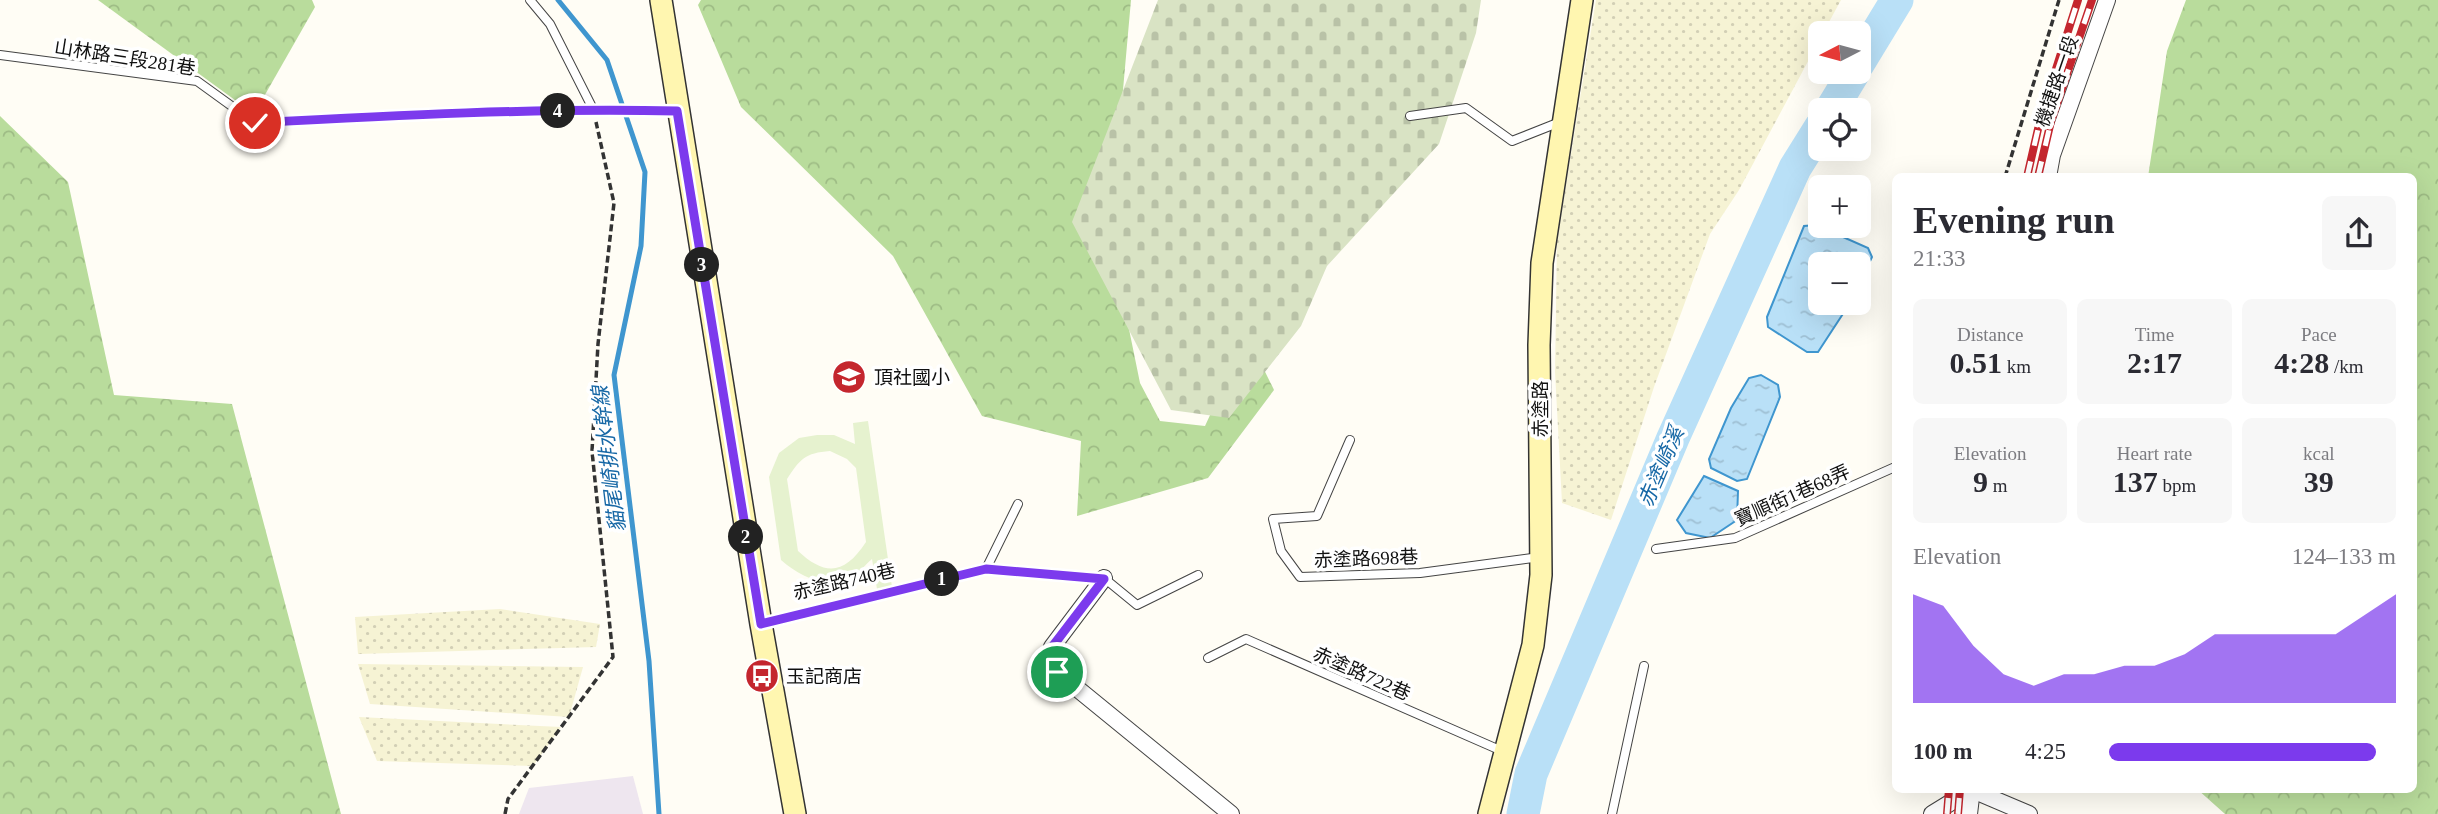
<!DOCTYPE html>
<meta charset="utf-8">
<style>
body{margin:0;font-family:"Times New Roman","Noto Sans TC",serif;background:#f7f7f7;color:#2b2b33;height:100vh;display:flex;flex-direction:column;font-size:26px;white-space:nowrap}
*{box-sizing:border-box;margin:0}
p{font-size:23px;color:#7c7c81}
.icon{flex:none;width:38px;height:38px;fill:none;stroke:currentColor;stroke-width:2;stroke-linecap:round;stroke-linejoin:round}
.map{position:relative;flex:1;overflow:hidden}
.panel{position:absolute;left:1892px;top:173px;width:525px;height:620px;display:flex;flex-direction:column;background:#fff;border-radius:10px;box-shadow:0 7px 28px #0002}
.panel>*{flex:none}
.needle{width:46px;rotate:264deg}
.buttons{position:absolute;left:1808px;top:21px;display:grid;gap:14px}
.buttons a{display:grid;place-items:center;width:63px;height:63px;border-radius:10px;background:#fff;box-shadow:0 7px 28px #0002;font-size:35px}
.pin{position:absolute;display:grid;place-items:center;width:60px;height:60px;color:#fff;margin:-30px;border:4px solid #fff;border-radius:50%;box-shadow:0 2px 7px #0007}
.km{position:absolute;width:35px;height:35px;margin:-18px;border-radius:50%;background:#222;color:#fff;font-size:19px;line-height:35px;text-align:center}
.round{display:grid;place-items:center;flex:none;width:74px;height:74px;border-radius:10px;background:#f7f7f7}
.headline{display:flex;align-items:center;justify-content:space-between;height:119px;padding:0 21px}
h1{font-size:38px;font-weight:700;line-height:52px}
.metrics{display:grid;grid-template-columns:repeat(3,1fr);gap:10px;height:119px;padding:7px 21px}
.metrics div{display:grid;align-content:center;border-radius:10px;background:#f7f7f7;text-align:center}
.metrics b{font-size:30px;font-weight:700}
.metrics small{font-size:19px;font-weight:400}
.metrics p{font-size:19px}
.chart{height:196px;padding:14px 21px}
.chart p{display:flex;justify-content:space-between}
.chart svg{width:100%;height:126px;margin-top:7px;fill:#7c3aed;opacity:.7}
ul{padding:0 21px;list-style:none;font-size:23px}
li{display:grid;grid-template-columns:112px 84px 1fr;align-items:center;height:52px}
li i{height:18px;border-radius:9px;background:#7c3aed}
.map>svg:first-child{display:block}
.industrial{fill:#eee6ef}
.farmland{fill:url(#farmland-dots)}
.forest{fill:url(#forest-crowns)}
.cemetery{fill:url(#cemetery-stones)}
.pitch{fill:#e6f2cf;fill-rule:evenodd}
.water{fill:url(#water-ripples);stroke:#3f96cf;stroke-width:2}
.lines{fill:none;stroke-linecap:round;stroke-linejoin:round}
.stream{stroke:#3f96cf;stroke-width:5}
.river{stroke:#b9e0f7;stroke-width:33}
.lane-casing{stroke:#444;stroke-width:10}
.street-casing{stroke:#444;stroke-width:18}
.secondary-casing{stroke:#333;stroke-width:24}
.path{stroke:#333;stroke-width:3.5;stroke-dasharray:7 3.5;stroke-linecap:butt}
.lane{stroke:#fff;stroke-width:8}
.street{stroke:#fff;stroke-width:16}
.secondary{stroke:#fff6b0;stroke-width:21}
.rail-casing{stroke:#c4262e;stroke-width:8}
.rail{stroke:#fff;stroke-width:5;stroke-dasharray:16;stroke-linecap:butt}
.route-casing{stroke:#fff;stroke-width:14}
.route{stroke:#7c3aed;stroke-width:9}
.labels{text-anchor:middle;stroke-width:7;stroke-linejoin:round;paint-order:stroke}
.street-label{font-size:19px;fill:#111;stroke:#fff}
.poi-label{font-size:19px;fill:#111;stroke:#fff;text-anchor:start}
.water-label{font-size:21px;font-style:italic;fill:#1768a6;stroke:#fff}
</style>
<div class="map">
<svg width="2438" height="814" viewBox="0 0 2438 814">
<defs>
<pattern id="farmland-dots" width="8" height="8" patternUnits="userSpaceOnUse" patternTransform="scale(1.75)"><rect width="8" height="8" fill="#f6f3d4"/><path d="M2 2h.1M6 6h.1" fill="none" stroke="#d2cfb5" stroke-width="1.8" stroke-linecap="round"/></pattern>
<pattern id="forest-crowns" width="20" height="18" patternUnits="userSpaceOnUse" patternTransform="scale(1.75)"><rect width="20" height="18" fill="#b9dc9c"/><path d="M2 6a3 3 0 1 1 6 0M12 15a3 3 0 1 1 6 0" fill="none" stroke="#9ebc85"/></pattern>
<pattern id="cemetery-stones" width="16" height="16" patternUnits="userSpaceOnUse" patternTransform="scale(1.75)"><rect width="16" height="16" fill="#d9e3c4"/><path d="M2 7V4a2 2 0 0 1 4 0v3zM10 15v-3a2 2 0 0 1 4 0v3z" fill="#b9c2a7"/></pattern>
<pattern id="water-ripples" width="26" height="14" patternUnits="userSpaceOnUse" patternTransform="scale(1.75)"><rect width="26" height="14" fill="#b9e0f7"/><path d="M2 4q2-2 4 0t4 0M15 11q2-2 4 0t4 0" fill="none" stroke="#9ebfd3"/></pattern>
</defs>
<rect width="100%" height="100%" fill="#fffdf5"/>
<polygon class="industrial" points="633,776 643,814 519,814 529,788"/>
<g class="farmland">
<polygon points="1596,0 1841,0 1823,33 1820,33 1820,39 1739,190 1710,234 1654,387 1611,520 1562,503 1555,372 1557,240"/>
<polygon points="500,609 600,624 596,647 358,654 355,617"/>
<polygon points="358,664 583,667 569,717 370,704"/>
<polygon points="359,717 561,727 533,766 377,761"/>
</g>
<g class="forest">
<polygon points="98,0 312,0 315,7 254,114"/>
<polygon points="701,0 1131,0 1110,236 1140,383 1160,421 1205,426 1247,335 1274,390 1208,478 1077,516 1081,441 982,416 893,256 741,107 698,5"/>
<polygon points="2186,0 2438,0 2438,814 2225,814 2197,789 2413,789 2413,177 2148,177 2167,51"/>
<polygon points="0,116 68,182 114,395 232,404 341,814 0,814"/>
</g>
<polygon class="cemetery" points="1158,0 1481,0 1476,33 1439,144 1327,266 1301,326 1229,418 1171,410 1072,222"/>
<path class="pitch" d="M868 421 892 587 877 589 872 559C865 565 859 573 852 578 829 592 798 575 781 560L769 477 779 453 799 438 817 435H834L855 444 853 423ZM830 451 847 459 856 468 866 542C845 574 826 577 798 551L787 479C800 459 805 453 830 451Z"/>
<g class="water">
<polygon points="1816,225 1868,248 1872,257 1859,285 1858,264 1820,264 1820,303 1850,303 1818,352 1807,352 1768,327 1767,317 1804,226"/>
<polygon points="1761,375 1778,385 1780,397 1747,479 1737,481 1711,468 1709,459 1731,408 1749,378"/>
<polygon points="1704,476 1738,491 1737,520 1710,538 1686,533 1677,520"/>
</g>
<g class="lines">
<polyline class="stream" points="558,0 607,60 645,172 641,246 614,375 649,661 659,814"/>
<g class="river">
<polyline points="1858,64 1897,0"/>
<polyline points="1831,110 1854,72"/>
<polyline points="1523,814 1531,774 1673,438 1795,168 1820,128"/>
</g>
<g class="lane-casing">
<g id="lane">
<polyline points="530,0 550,24 593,109"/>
<polyline points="0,55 197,81 255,123 405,115 593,109 677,111"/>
<polyline points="1410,116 1466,108 1512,141 1560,122"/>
<polyline points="1350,440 1317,516 1273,519 1281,551 1300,577 1420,573 1540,557"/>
<polyline points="1656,549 1735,538 1895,467"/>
<polyline points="986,569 1018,504"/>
<polyline points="762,623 986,569 1104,578 1137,605 1198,575"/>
<polyline points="1208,658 1246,639 1502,751"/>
<polyline points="1612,814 1644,666"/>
</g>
</g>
<g class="street-casing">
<g id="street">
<polyline points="2048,177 2052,155 2107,0"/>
<polyline points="1104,578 1052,647 1057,672 1231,814"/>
<polyline points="1932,814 1958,798 1977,792 2029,814"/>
<polyline points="1969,814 1972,789"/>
</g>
</g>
<g class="secondary-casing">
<g id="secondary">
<polyline points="661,0 761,624 795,814"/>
<polyline points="1489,814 1533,645 1541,575 1539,345 1542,263 1582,0"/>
</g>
</g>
<g class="path">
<polyline points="2005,177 2059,0"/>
<polyline points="505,814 508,799 613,657 592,451 598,344 614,203 596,122"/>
</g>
<use href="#lane" class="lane"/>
<use href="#street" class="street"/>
<use href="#secondary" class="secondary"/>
<g class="rail-casing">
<g id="rail">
<polyline points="2027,177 2041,116 2078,0"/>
<polyline points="2038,177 2051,121 2092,0"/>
<polyline points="1947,814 1949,789"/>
<polyline points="1958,814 1960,789"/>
</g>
</g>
<use href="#rail" class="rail"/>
</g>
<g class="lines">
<g class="route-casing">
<path id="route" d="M255 123C396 115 536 108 677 111L761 624 986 569 1104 579 1052 647 1057 672"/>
</g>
<use href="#route" class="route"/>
</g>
<defs>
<g id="school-disc" transform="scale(1.75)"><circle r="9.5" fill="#c4262e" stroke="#fff"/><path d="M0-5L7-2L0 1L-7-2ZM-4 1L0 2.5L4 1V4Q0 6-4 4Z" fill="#fff"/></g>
<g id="bus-disc" transform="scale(1.75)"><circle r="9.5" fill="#c4262e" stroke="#fff"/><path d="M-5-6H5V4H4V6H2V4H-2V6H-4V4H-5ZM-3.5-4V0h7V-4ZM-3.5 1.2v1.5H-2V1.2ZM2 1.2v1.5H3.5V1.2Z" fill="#fff"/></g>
</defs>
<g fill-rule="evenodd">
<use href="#school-disc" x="849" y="377"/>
<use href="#bus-disc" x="762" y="676"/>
</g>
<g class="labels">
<g class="street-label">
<text transform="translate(125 57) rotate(9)" y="7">山林路三段281巷</text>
<text transform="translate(2056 81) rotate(-71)" y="7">機捷路一段</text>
<text transform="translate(1540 409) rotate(-90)" y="7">赤塗路</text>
<text transform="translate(1792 495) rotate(-24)" y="7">寶順街1巷68弄</text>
<text transform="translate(1366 558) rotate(-2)" y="7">赤塗路698巷</text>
<text transform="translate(844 581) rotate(-13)" y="7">赤塗路740巷</text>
<text transform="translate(1362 673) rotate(24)" y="7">赤塗路722巷</text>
</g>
<g class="poi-label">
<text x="874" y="384">頂社國小</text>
<text x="786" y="683">玉記商店</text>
</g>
<g class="water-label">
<text transform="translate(609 459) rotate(-97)" y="7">貓尾崎排水幹線</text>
<text transform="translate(1661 467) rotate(-67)" y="7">赤塗崎溪</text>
</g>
</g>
</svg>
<div class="buttons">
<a><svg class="needle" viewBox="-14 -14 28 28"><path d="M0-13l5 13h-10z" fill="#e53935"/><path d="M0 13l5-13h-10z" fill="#7c7c81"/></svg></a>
<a><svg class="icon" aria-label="locate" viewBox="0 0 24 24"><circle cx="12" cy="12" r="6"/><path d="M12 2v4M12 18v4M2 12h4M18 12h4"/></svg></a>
<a>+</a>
<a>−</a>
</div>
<div class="pin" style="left:1057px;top:672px;background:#1e9e55"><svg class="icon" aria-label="arrive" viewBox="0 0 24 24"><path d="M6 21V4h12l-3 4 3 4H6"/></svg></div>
<div class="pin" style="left:255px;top:123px;background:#d93025"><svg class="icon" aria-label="check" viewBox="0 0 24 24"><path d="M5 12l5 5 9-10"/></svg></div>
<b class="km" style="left:942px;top:579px">1</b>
<b class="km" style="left:746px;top:537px">2</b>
<b class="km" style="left:702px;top:265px">3</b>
<b class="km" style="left:558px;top:111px">4</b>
<section class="panel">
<div class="headline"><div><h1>Evening run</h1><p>21:33</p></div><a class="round"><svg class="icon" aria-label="share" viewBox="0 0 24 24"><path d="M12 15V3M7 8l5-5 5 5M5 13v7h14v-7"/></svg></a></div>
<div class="metrics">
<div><p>Distance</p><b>0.51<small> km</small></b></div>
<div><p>Time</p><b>2:17</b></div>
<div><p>Pace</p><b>4:28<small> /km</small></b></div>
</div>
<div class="metrics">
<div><p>Elevation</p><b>9<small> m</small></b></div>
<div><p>Heart rate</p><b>137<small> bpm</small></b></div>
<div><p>kcal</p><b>39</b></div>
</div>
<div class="chart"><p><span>Elevation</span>124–133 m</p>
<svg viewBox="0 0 160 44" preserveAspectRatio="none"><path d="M0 44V6L10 10L20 24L30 34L40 38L50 34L60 34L70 31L80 31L90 27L100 20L110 20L120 20L130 20L140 20L150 13L160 6V44z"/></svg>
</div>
<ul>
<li><b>100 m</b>4:25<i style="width:93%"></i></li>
</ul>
</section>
</div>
